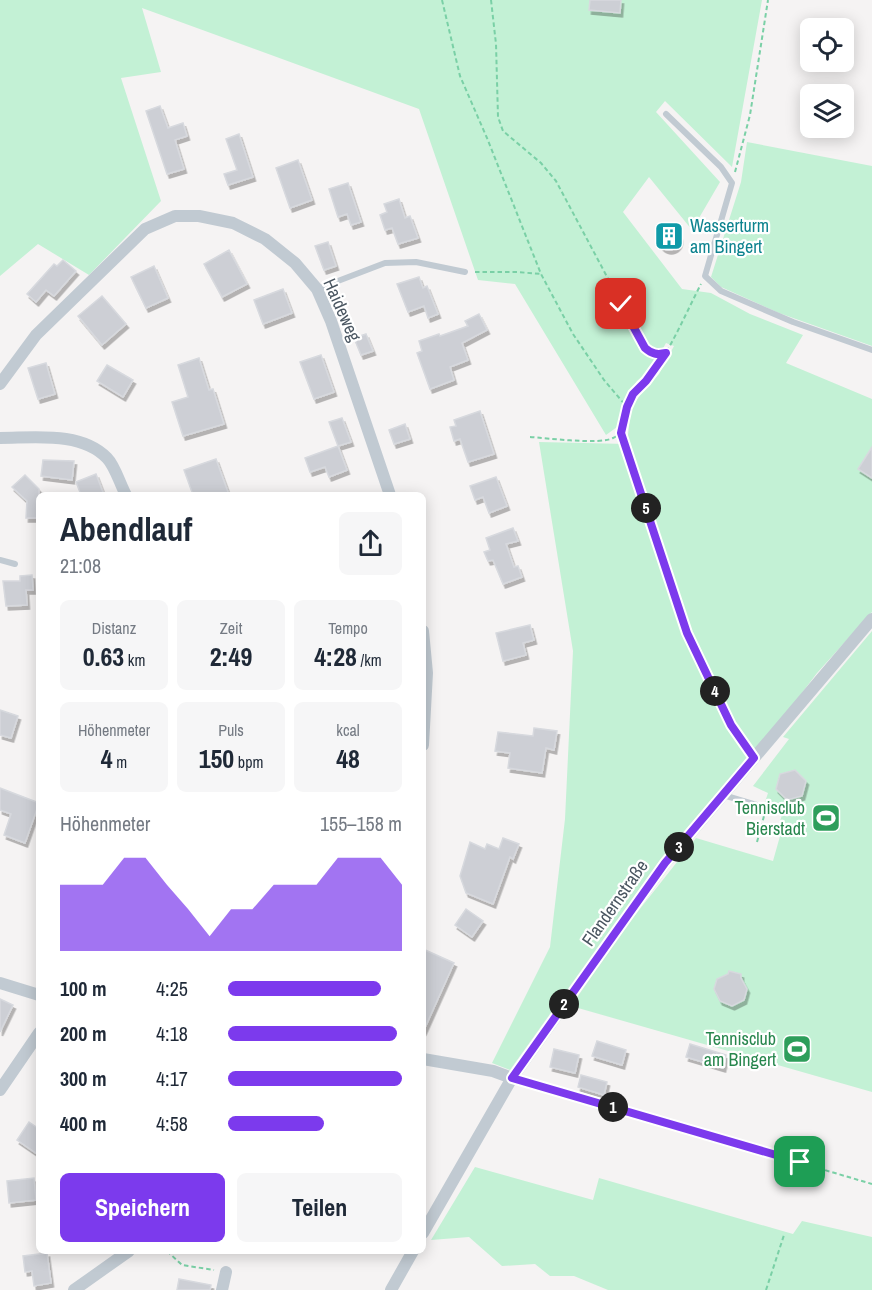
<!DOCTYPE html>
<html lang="de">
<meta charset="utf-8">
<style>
body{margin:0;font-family:"Archivo Narrow",sans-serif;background:#f6f6f7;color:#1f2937;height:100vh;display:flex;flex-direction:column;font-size:22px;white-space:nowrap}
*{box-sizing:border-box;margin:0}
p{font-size:20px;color:#747a83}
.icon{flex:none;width:33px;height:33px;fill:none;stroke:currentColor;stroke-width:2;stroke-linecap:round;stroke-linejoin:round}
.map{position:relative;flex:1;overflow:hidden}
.panel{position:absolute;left:36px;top:492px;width:390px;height:762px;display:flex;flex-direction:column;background:#fff;border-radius:9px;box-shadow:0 3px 15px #0003}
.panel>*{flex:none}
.buttons{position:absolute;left:800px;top:18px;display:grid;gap:12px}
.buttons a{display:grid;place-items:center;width:54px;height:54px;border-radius:9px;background:#fff;box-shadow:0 3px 15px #0003;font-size:30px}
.pin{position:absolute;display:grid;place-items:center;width:51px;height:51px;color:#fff;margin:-26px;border-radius:12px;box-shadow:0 3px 9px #0006}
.km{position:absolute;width:30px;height:30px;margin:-15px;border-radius:50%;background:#222;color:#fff;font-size:16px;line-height:30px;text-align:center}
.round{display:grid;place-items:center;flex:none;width:63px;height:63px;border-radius:9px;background:#f6f6f7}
.head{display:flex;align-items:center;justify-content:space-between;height:102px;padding:0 24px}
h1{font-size:33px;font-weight:800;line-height:45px}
.metrics{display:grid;grid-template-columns:repeat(3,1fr);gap:9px;height:102px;padding:6px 24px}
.metrics div{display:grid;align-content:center;border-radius:9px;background:#f6f6f7;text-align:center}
.metrics b{font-size:26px;font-weight:800}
.metrics small{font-size:16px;font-weight:400}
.metrics p{font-size:16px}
.chart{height:168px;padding:12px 24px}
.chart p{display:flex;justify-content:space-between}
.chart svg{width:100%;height:108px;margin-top:6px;fill:#7c3aed;opacity:.7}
.cta{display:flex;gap:12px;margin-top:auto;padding:12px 24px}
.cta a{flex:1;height:69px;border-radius:9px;background:#7c3aed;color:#fff;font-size:24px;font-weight:800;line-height:69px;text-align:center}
.cta a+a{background:#f6f6f7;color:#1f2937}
ul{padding:0 24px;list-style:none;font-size:20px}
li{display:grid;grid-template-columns:96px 72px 1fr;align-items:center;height:45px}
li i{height:15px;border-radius:8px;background:#7c3aed}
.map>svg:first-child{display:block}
.green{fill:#c3f1d5}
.building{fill:#cdcfd5;stroke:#d7d9de;stroke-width:1.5;filter:url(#shadow)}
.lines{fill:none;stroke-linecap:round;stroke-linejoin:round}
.path{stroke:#7ad0a6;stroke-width:2;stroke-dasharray:4.5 3;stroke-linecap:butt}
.service{stroke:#c1cad2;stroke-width:6}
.minor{stroke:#c1cad2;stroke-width:12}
.route-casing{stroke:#fff;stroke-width:12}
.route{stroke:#7c3aed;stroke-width:8}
.labels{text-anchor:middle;stroke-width:4.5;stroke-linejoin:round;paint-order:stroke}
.culture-label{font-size:18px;fill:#0d838f;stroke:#fff;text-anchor:start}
.street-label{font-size:18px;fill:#4a5661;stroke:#fff}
.leisure-label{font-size:18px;fill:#27864d;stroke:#fff;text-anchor:end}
</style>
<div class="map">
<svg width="872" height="1290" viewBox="0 0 872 1290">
<defs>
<filter id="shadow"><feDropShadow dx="2.5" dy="4" stdDeviation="0" flood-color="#0004"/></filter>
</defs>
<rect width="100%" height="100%" fill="#f5f3f3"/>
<g class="green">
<polygon points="0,0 762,0 732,167 665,101 656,112 720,182 692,230 649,177 623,212 682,289 711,293 750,314 803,335 786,363 872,399 872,612 817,673 779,723 660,860 510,1070 492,1063 550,947 565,819 573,651 539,442 627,444 631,408 643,391 659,374 674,346 666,343 652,368 637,381 624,400 617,427 606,435 515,284 478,280 419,109 142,8 161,72 121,78 161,201 89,275 38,244 0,276"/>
<polygon points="747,142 872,166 872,346 779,313 721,287 711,277 741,182"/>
<polygon points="872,631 872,1092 571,1006 628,924 696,838 773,861 782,829 778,828 784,808 765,802 768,793 753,786 789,739 783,737"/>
<polygon points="475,1167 593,1200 599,1178 793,1234 802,1221 872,1237 872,1290 608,1290 574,1276 550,1276 535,1264 502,1266 469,1237 431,1240"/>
</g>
<g class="building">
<polygon points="590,0 621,0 620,13 589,10"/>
<polygon points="160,106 168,128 183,123 187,136 175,140 184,169 167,174 146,111"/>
<polygon points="239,134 253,177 228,185 224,174 237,170 226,139"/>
<polygon points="298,160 312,200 290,208 276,168"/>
<polygon points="348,183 361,222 351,225 347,214 338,217 329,189"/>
<polygon points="399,199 405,218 410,216 418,238 398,244 392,228 385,230 380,215 387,212 384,204"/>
<circle cx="669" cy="239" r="11"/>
<polygon points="328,242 336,266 324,270 315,246"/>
<polygon points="229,250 247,284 222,297 204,264"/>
<polygon points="63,260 76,271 54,296 46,290 36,302 27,294 54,264 57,266"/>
<polygon points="154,266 168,298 146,308 131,277"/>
<polygon points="419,277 423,288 427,286 438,314 428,318 424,306 408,312 397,284"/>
<polygon points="283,289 292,313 263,324 254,300"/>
<polygon points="102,296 126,324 102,345 78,316"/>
<polygon points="479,314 487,330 462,343 468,360 450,367 454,380 430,389 417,353 422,351 419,341 439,334 440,336 468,326 465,321"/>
<polygon points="366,334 373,351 361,355 354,338"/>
<polygon points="321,355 334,392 314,399 300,362"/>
<polygon points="199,358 209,390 213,389 224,424 183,436 172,402 188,397 178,365"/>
<polygon points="46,363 55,394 38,399 28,368"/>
<polygon points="107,365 133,380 123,397 97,381"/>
<polygon points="480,411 494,454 468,462 460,439 454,441 450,427 456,426 454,420"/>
<polygon points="342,418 351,442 338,446 347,470 329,477 325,467 310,472 305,458 338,446 329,422"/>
<polygon points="405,424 410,439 394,444 389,430"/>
<polygon points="872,447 872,478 858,469"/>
<polygon points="216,459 229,495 193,495 184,470"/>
<polygon points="43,460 74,461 72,480 41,476"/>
<polygon points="96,474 104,495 81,495 76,482"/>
<polygon points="25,475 39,489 39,518 26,518 27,501 12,487"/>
<polygon points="496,477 507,506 489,513 483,497 475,500 470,486"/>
<polygon points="513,528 518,541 506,544 514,567 518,566 522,577 503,584 493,560 488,561 484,552 490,550 486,538"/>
<polygon points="32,575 33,590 26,590 27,605 6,606 3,581 20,581 20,576"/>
<polygon points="530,625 534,640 523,643 526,655 503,661 496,633"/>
<polygon points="0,710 18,716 11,738 0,735"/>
<polygon points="534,728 557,731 554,750 546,748 542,773 508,768 510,753 495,751 498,732 533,736"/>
<polygon points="795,770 806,781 802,796 787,800 776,789 780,774"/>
<polygon points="0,788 39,803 25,843 4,835 11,814 0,810"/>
<polygon points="503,838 519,844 513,859 510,857 493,904 466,893 460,876 470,842 485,849 487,844 499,849"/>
<polygon points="466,909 483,921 472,937 455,925"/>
<polygon points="423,949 454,963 423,1032"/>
<polygon points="729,971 741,974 741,978 747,989 744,1000 732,1006 720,1001 714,989 717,979 728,974"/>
<polygon points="0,999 13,1005 0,1032"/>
<polygon points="597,1041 626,1050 622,1065 592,1056"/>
<polygon points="690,1044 726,1055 723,1068 686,1057"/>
<polygon points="554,1049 579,1055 575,1073 550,1067"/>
<polygon points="581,1075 607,1082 604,1095 578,1087"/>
<polygon points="29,1122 39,1129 39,1155 17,1140"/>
<polygon points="34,1178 36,1200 9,1203 7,1181"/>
<polygon points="47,1253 51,1283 34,1286 32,1271 25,1272 23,1256"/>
<polygon points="179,1279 211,1285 210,1290 177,1290"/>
</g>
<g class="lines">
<g class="path">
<polyline points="442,0 460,76 487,138 541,274 573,334 604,380 627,407"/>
<path d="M491 0 496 44 498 117 503 131 541 163 556 181 645 348C652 354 657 355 666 353"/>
<polyline points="735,172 750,115 768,0"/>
<polyline points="475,272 517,272 541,274"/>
<polyline points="621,433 687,633 731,725 746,747"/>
<path d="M530 437C547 438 600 445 613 438 628 431 625 411 631 398 636 387 648 380 655 370 673 344 686 313 701 284"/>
<polyline points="757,842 764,816"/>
<polyline points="523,1081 872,1184"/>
<polyline points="167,1251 182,1265 214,1270"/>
<polyline points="766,1290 784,1235"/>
</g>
<g class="service">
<polyline points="666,114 721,167 732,183 705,276 721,291 793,322 872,350"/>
<polyline points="317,289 385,263 416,262 465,272"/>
<polyline points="0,560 15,564"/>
<polyline points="723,795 777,811"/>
</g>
<g class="minor">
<polyline points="0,384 36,335 145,229 175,216 199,216 233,223 265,239 295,263 317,289 331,321 390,495"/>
<path d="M0 438C34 438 81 431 107 458 115 466 120 484 126 495"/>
<polyline points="423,631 427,673 423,745"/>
<polyline points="0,983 39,995"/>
<polyline points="423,1059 493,1071 512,1078"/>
<polyline points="0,1090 39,1033"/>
<polyline points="423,1233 512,1078 665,863 872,619"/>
<polyline points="74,1290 129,1251"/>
<polyline points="222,1290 226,1272"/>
<polyline points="391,1290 413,1251"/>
</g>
</g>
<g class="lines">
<g class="route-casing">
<path id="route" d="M621 304 645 348C652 354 657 355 666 353L646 381 633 394 627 407 621 433 687 633 731 725 754 758 665 863 512 1078 800 1162"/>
</g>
<use href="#route" class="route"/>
</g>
<defs>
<g id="building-square" transform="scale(1.5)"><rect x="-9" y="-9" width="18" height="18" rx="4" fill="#0f9aa8" stroke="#fff"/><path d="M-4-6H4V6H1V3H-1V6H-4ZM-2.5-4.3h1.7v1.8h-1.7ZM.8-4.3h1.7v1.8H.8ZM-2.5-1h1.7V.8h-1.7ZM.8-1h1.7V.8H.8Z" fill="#fff"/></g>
<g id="stadium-square" transform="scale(1.5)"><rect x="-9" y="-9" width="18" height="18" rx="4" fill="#2e9e5b" stroke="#fff"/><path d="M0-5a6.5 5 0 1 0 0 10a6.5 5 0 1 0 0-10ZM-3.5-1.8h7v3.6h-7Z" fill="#fff"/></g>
</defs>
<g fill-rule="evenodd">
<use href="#building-square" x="669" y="236"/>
<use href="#stadium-square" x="826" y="818"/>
<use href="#stadium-square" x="797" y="1049"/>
</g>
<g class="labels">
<g class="culture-label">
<text x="690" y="232">Wasserturm<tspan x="690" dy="21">am Bingert</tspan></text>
</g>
<g class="street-label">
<text transform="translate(342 310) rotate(66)" y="6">Haideweg</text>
<text transform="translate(615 903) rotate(-55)" y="6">Flandernstraße</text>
</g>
<g class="leisure-label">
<text x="805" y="814">Tennisclub<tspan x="805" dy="21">Bierstadt</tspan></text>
<text x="776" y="1045">Tennisclub<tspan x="776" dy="21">am Bingert</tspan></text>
</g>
</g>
</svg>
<div class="buttons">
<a><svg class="icon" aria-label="locate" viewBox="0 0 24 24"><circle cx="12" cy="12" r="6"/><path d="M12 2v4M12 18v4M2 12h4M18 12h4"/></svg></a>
<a><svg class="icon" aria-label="layers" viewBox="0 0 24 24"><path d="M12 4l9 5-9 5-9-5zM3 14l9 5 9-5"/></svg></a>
</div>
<div class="pin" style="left:800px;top:1162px;background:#1e9e55"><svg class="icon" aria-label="arrive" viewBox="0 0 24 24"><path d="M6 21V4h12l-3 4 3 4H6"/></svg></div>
<div class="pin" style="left:621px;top:304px;background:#d93025"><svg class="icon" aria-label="check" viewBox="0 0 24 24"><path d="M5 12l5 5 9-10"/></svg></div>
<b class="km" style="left:613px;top:1107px">1</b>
<b class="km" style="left:564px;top:1004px">2</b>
<b class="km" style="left:679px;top:847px">3</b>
<b class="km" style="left:715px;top:691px">4</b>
<b class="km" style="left:646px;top:508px">5</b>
<section class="panel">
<div class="head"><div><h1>Abendlauf</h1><p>21:08</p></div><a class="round"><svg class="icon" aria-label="share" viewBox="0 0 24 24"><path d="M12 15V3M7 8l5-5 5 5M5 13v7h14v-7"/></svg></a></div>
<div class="metrics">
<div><p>Distanz</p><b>0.63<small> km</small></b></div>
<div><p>Zeit</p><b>2:49</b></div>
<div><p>Tempo</p><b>4:28<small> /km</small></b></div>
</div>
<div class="metrics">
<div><p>Höhenmeter</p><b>4<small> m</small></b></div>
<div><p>Puls</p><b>150<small> bpm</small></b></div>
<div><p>kcal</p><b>48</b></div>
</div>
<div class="chart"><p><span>Höhenmeter</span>155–158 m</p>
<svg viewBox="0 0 160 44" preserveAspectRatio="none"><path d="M0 44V17L10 17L20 17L30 6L40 6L50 17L60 27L70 38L80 27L90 27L100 17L110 17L120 17L130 6L140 6L150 6L160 17V44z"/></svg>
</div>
<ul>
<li><b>100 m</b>4:25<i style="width:88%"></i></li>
<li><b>200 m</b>4:18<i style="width:97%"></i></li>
<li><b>300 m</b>4:17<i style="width:100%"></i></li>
<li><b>400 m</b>4:58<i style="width:55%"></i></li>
</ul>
<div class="cta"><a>Speichern</a><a>Teilen</a></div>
</section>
</div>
